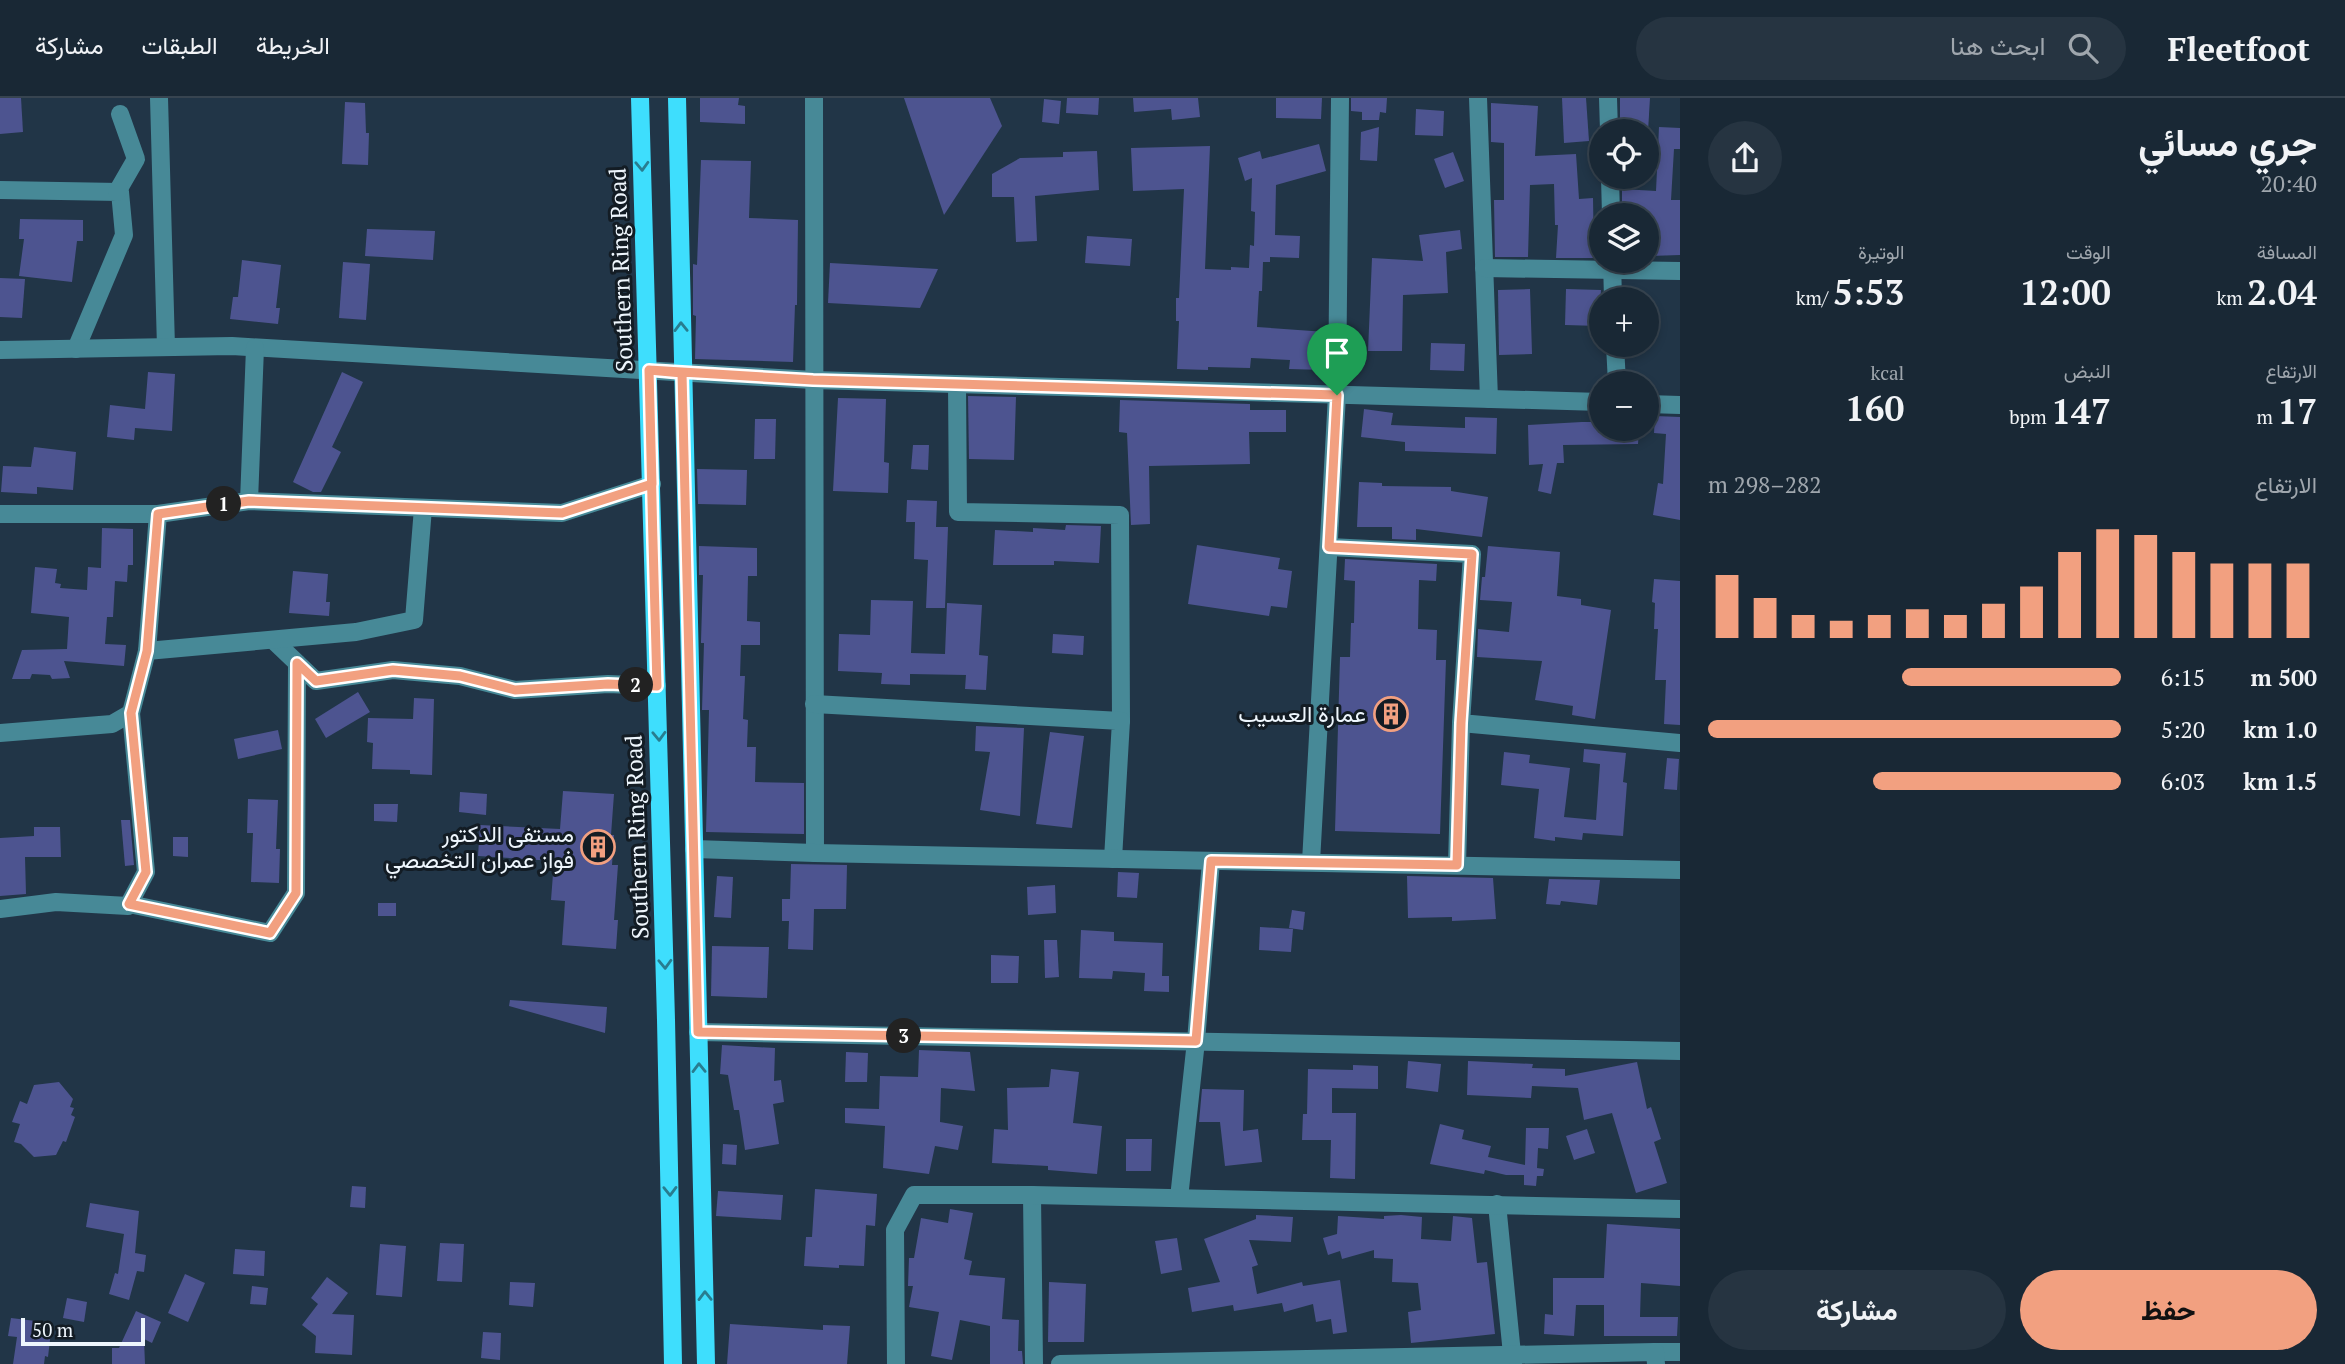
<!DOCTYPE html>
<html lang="ar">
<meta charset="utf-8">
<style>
body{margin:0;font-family:"PT Serif",Vazirmatn,serif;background:#263441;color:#f1f3f6;direction:rtl;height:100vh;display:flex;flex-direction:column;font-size:26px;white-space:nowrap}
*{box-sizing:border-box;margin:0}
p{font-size:23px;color:#9fa6ad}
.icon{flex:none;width:38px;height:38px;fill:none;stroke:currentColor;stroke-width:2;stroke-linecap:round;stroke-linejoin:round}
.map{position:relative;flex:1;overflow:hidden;direction:ltr}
.details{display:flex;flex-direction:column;background:#192835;width:665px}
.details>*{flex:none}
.controls{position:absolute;left:1589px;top:21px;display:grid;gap:14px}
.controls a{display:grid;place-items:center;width:70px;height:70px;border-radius:50%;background:#192835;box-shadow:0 4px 10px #0003,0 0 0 2px #374450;font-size:35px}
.scale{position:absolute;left:21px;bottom:18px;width:124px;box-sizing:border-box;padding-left:7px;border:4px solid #eef6fd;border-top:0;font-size:19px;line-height:24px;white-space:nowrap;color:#eef6fd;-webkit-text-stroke:5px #131c24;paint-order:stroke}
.pin{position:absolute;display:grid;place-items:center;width:60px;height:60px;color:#fff;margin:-72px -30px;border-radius:50% 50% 50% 0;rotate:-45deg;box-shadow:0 0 7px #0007}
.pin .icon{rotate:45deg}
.km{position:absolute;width:35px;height:35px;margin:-18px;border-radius:50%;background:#222;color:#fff;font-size:19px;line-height:35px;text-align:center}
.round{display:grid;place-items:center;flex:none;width:74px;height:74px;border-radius:37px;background:#263441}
.summary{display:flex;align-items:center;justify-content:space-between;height:119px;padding:0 28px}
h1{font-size:38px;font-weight:700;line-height:52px}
.metrics{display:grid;grid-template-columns:repeat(3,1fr);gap:10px;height:119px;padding:7px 28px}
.metrics div{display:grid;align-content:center}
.metrics b{font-size:35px;font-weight:700}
.metrics small{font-size:19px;font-weight:400}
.metrics p{font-size:19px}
.chart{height:196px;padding:14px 28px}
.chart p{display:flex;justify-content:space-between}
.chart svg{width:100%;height:126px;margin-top:7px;stroke:#f2a080;stroke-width:6}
.button{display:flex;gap:14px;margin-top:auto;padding:14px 28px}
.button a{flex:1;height:80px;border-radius:42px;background:#f2a080;color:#111;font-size:28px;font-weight:700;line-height:80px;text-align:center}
.button a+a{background:#263441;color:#f1f3f6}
ul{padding:0 28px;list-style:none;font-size:23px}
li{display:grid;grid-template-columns:112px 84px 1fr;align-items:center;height:52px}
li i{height:18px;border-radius:9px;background:#f2a080}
header{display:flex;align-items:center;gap:42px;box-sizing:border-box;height:98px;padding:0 35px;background:#192835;border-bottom:2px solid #374450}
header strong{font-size:33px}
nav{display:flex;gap:38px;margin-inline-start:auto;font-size:24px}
.search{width:490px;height:63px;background:#263441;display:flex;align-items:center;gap:18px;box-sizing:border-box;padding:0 24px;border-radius:38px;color:#9fa6ad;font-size:26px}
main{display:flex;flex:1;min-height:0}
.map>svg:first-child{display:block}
.building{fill:#4d5490}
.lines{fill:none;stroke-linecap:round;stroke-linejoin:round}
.minor{stroke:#478997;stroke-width:18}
.major{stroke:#3edefd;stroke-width:18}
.oneway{stroke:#287d90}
.route-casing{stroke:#fff;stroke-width:14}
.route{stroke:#f2a080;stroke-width:9}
.labels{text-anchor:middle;stroke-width:6;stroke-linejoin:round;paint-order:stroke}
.street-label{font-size:23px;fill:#eef6fd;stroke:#131c24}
.poi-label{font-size:23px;fill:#eef6fd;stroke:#131c24;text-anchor:end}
</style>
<header>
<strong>Fleetfoot</strong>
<div class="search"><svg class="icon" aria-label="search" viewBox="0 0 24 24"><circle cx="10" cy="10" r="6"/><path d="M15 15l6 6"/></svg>ابحث هنا</div>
<nav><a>الخريطة</a><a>الطبقات</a><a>مشاركة</a></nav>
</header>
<main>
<section class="details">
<div class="summary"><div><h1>جري مسائي</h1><p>20:40</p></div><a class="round"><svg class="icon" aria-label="share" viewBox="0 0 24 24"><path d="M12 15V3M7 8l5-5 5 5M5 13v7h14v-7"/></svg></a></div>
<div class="metrics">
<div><p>المسافة</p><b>2.04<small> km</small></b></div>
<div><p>الوقت</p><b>12:00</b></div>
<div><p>الوتيرة</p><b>5:53<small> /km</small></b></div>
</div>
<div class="metrics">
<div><p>الارتفاع</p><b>17<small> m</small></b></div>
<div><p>النبض</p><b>147<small> bpm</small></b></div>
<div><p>kcal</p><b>160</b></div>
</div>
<div class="chart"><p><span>الارتفاع</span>282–298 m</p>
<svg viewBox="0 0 160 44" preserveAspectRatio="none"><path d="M5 44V22M15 44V30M25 44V36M35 44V38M45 44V36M55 44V34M65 44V36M75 44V32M85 44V26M95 44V14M105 44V6M115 44V8M125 44V14M135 44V18M145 44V18M155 44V18"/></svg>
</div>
<ul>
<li><b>500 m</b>6:15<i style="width:53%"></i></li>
<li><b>1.0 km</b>5:20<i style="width:100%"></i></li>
<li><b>1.5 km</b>6:03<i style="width:60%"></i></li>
</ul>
<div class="button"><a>حفظ</a><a>مشاركة</a></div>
</section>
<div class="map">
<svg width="1680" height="1266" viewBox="0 0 1680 1266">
<rect width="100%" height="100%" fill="#213547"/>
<g class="building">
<polygon points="0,0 21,0 23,34 0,36"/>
<polygon points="700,0 739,0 738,7 745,8 745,26 700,24"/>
<polygon points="904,0 990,0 1002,28 944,117"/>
<polygon points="1067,0 1099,0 1098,17 1066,15"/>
<polygon points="1133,0 1198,0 1200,19 1172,22 1171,11 1134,14"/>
<polygon points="1276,0 1322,0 1321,21 1276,20"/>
<polygon points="1351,0 1387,0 1386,15 1380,14 1379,22 1362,22 1362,14 1351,13"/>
<polygon points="1562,0 1586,0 1589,43 1564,45"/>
<polygon points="1620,0 1650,0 1648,33 1620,33"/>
<polygon points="1044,1 1061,3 1059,26 1042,24"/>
<polygon points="345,4 365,5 366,35 369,35 368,67 342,66"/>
<polygon points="1491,5 1538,8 1535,58 1576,56 1579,101 1593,100 1594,160 1556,160 1558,127 1555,127 1554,86 1530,87 1528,159 1495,159 1494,102 1504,102 1504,45 1491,44"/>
<polygon points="1416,11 1444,13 1443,38 1415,37"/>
<polygon points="1379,29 1377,63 1360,62 1361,34"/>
<polygon points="1659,29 1680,30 1680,51 1674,51 1671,102 1680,102 1680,157 1650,158 1648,115 1622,114 1622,91 1656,93"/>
<polygon points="1319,46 1326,73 1276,87 1275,137 1300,138 1299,160 1270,159 1270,164 1263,164 1262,193 1259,193 1257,229 1326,234 1324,272 1289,271 1290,262 1251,260 1250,270 1208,269 1208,272 1177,271 1179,223 1176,223 1176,200 1179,200 1184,91 1133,93 1131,50 1210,48 1205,171 1231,172 1231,169 1249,170 1250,147 1254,148 1255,114 1251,113 1252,80 1245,83 1238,60 1260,53 1262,61"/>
<polygon points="1097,53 1099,92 1035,98 1037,143 1016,144 1014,99 992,99 992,76 1020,60 1063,59 1063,54"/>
<polygon points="1453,54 1464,83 1445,90 1434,61"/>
<polygon points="701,62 751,63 749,120 798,122 797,207 795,207 793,264 695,261 696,218 693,217 693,166 697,167"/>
<polygon points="20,121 83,122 83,143 77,143 72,184 19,178 24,141 19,141"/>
<polygon points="367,131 435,133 433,162 365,158"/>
<polygon points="1460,132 1462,151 1446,154 1448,195 1403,197 1402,253 1368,253 1372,160 1423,163 1419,137"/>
<polygon points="1087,138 1132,141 1130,168 1085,165"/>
<polygon points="242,162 281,167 276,210 280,210 278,226 230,221 233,199 238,199"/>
<polygon points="343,164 370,166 366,222 339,220"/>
<polygon points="830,165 938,171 920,210 828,205"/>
<polygon points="0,180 25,181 22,220 0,219"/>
<polygon points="1530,191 1532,256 1499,257 1498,192"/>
<polygon points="1566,191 1601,192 1599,228 1565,227"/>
<polygon points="1431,245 1465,246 1464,273 1430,272"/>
<polygon points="148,274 175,276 172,333 135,330 134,342 107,339 110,307 145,311"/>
<polygon points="342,274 363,284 332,349 341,354 321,394 313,394 293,384"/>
<polygon points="968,298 1016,299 1014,362 969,361"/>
<polygon points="838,300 886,301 884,364 889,365 888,395 833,393"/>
<polygon points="1120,302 1250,306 1250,312 1286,312 1286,334 1249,334 1250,366 1149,368 1150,426 1131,427 1127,335 1119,334"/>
<polygon points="1364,311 1393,315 1391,327 1465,330 1465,319 1497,320 1496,356 1405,353 1405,344 1361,339"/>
<polygon points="1655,318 1680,319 1680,422 1653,417 1658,385 1663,386 1666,336 1654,335"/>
<polygon points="755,321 776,321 775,361 754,361"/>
<polygon points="1582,324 1601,324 1601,331 1639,331 1638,346 1563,347 1564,365 1557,365 1551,396 1538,393 1543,366 1529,367 1528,327"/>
<polygon points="913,347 929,347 928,372 911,371"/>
<polygon points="34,349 76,354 73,392 37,389 37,396 1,394 3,368 31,369"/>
<polygon points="697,371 747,372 746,407 698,406"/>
<polygon points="1359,384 1382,385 1382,388 1451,389 1451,393 1488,399 1482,439 1416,431 1416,442 1392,441 1392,429 1357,429"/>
<polygon points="907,402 937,403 936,429 948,429 945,510 926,510 928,462 914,461 915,424 906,424"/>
<polygon points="1066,427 1101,428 1099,465 1054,463 1054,467 993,467 995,432 1033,434 1033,430 1065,432"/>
<polygon points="102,430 133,431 133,467 128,467 127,484 115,483 113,519 107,519 105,546 126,547 124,568 64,563 70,580 52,581 50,577 32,576 30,581 12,581 22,552 67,551 69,519 31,515 35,469 57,471 55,485 61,486 60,490 87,492 88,469 101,470"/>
<polygon points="1197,447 1280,460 1278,471 1292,473 1287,510 1271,508 1269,518 1188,506"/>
<polygon points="699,448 757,450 757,478 748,478 747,523 760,524 760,547 741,547 740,578 745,578 743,621 748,622 747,649 756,649 755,684 804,685 804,736 706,734 709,612 702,612 704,545 701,545 701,543 703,477 699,477"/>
<polygon points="1488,448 1560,454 1557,498 1581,501 1581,507 1611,512 1595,621 1572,617 1573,608 1535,602 1542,563 1477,559 1478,531 1509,534 1512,504 1480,502 1482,479 1485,479"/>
<polygon points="1345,461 1437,466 1436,483 1419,482 1418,531 1437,532 1436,562 1446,562 1440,736 1335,733 1340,559 1350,559 1351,525 1354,525 1355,483 1344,482"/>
<polygon points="293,473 328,476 326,504 330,504 329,518 289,515"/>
<polygon points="1654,481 1680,483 1680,627 1664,626 1666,582 1655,582 1658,531 1654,531 1655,505 1652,504"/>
<polygon points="871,502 913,503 911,555 945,556 947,505 982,507 979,557 988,558 986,592 965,591 966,577 910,576 910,587 881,586 882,575 838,573 839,536 870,537"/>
<polygon points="1053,536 1084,538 1083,557 1052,555"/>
<polygon points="358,594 370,614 326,640 315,621"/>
<polygon points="414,600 434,601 432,677 410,676 410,672 372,671 373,645 367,644 368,620 413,621"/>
<polygon points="976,628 1024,630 1020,718 980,712 990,654 975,653"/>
<polygon points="278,632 282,651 238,661 234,641"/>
<polygon points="1050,634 1084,638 1072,730 1036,726"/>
<polygon points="1584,651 1626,655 1623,684 1627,685 1623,738 1583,735 1582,742 1555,739 1555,743 1534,740 1539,691 1501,687 1504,654 1530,657 1529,665 1570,670 1564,719 1596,722 1600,666 1583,664"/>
<polygon points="1667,660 1679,661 1677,692 1664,691"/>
<polygon points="563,693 614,696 611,737 614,737 612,767 618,767 614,822 618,822 616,851 562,847 565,803 551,802 554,763 478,758 480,727 560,731"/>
<polygon points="460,694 487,696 486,717 459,714"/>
<polygon points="248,701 278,702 276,751 280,751 279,785 251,784 253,735 247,735"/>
<polygon points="374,706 398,706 397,724 374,723"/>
<polygon points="121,722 130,722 134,767 125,768"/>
<polygon points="34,729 60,729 61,759 25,759 26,796 0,798 0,740 34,738"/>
<polygon points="173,739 188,739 188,759 173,758"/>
<polygon points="791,766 847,767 846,811 814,811 813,852 788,851 789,823 782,823 782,801 790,801"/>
<polygon points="1118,774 1139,775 1137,800 1117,799"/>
<polygon points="717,778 733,779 731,820 714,819"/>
<polygon points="1407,778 1493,780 1496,821 1452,823 1452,819 1408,820"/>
<polygon points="1549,781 1600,782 1597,807 1561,803 1560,807 1546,806"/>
<polygon points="1055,787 1056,815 1028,817 1027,789"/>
<rect x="378" y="805" width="18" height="13"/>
<polygon points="1292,812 1305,814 1303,832 1289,830"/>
<polygon points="1260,829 1293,831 1291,854 1259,852"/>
<polygon points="1081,832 1114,834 1114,843 1163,845 1162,878 1169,878 1169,894 1144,893 1145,875 1113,873 1112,881 1079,880"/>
<polygon points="1044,842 1057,842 1059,879 1045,880"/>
<polygon points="712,848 769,849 767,900 711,898"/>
<polygon points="991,857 1019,858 1018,885 991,885"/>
<polygon points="510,902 607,909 605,935 509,908"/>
<polygon points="722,947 775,950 774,983 781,982 784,1004 773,1006 779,1046 745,1052 739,1012 734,1012 728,977 720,976"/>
<polygon points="919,952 970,954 975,993 941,990 940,1024 963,1028 958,1052 935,1048 929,1076 883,1070 885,1028 845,1025 845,1010 879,1011 880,978 918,979"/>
<polygon points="846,954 868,955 867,984 845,984"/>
<polygon points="1408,963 1441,966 1438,994 1406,990"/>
<polygon points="1468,963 1533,966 1532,970 1565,971 1565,978 1637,964 1647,1011 1651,1009 1661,1041 1654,1044 1667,1085 1636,1095 1612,1015 1584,1022 1578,990 1532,988 1531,1000 1467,997"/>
<polygon points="1353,967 1378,968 1378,991 1332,990 1332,1015 1356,1015 1355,1081 1330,1080 1331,1042 1302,1042 1303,1016 1307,1016 1308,971 1353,972"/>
<polygon points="1051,971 1079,974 1073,1025 1102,1028 1097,1076 1048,1072 1048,1068 992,1065 994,1031 1008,1032 1007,990 1049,989"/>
<polygon points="59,984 73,1001 70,1009 74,1010 71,1017 75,1019 66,1044 63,1043 56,1057 34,1059 21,1046 14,1044 20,1026 12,1024 20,1003 27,1006 34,987"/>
<polygon points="1202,991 1244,992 1243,1033 1258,1031 1262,1064 1225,1068 1220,1024 1199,1024"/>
<polygon points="1440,1026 1464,1032 1462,1041 1491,1048 1488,1059 1525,1067 1526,1030 1549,1030 1548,1051 1538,1050 1537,1070 1544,1071 1543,1078 1537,1078 1536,1088 1524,1087 1524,1077 1506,1077 1485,1072 1484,1076 1430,1066"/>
<polygon points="1587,1031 1595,1055 1574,1062 1566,1038"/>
<polygon points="1126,1041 1152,1041 1151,1073 1126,1073"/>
<polygon points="723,1046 737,1047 736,1067 722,1066"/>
<polygon points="352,1088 366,1089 365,1110 350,1109"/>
<polygon points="815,1091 877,1096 875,1128 866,1127 864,1168 839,1167 839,1170 804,1168 806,1139 812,1139"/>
<polygon points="718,1093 783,1097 781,1122 716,1118"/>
<polygon points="90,1105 139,1113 135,1155 146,1157 144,1174 137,1173 129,1202 109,1196 115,1175 118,1176 124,1136 86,1129"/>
<polygon points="950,1111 973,1115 964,1161 972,1163 969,1177 1005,1180 1002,1221 1019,1222 1018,1253 1022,1253 1023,1266 990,1266 990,1228 960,1222 952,1262 931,1258 939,1214 909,1209 913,1188 908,1188 909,1160 914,1160 921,1120 948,1125"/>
<polygon points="1256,1117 1293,1119 1291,1144 1249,1142 1258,1167 1252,1169 1257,1196 1302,1184 1303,1188 1340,1182 1347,1234 1333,1236 1331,1221 1316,1224 1313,1206 1284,1214 1282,1205 1234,1213 1233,1207 1192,1214 1188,1190 1220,1184 1204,1141 1256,1121"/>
<polygon points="1401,1117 1422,1119 1421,1141 1451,1143 1453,1118 1472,1120 1477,1165 1487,1164 1495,1236 1411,1245 1408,1214 1421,1212 1418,1185 1392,1184 1393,1161 1374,1160 1374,1152 1342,1161 1340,1153 1328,1157 1323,1140 1337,1136 1338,1118 1384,1121 1384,1118"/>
<polygon points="1607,1126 1680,1131 1680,1188 1641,1185 1640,1219 1678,1219 1677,1238 1604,1238 1604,1207 1576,1207 1574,1238 1544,1236 1545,1216 1553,1217 1553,1180 1604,1180"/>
<polygon points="1177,1140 1182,1172 1161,1176 1155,1143"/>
<polygon points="440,1145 464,1146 462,1184 437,1183"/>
<polygon points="380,1146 406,1148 402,1199 376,1197"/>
<polygon points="235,1151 265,1153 264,1178 233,1176"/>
<polygon points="185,1176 205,1185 188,1224 168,1215"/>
<polygon points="327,1179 348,1195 332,1216 354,1217 352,1257 315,1255 316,1238 302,1227 318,1206 311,1200"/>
<polygon points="510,1184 535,1185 533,1209 509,1207"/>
<polygon points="1049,1184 1086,1186 1084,1244 1048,1244"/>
<polygon points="252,1188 268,1190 266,1207 250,1206"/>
<polygon points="67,1200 87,1204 84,1224 63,1220"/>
<polygon points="136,1213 161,1224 152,1245 144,1241 145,1266 112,1266 112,1250 119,1250"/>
<polygon points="11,1220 52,1225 48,1259 45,1258 44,1266 13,1266 17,1239 8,1238"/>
<polygon points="730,1226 823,1232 823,1227 850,1228 847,1266 727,1266"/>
<polygon points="483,1234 501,1235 500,1262 481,1260"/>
</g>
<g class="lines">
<g class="minor">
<polyline points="159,0 166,249"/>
<polyline points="814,0 815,755"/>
<polyline points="1478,0 1489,301"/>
<polyline points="1608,0 1609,33"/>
<polyline points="1610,79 1611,117"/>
<polyline points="0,92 120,94 124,137 76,251"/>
<polyline points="117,94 136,61 120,16"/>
<polyline points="1612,163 1613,201"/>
<polyline points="1484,170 1680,173"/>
<polyline points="1615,247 1617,285"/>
<polyline points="0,252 232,248 813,282 1601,304"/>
<polyline points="957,286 958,414 1120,417 1121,623"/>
<polyline points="1647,306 1680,307"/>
<polyline points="249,403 255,250"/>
<polyline points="0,416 158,416 249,403 562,415 652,386"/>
<polyline points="1329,449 1472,456 1461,625 1680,645"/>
<polyline points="273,542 316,583 393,572 460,578 515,592 608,586 657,588"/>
<polyline points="147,553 356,534 414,522 423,410"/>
<polyline points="814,606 1121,623 1113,761"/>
<polyline points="0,635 112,626 131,615 147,553 158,416"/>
<polyline points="694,751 815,755 1680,772"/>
<polyline points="1311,764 1337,297 1340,0"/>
<polyline points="1457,767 1461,625"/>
<polyline points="129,806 270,835 296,795 297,565"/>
<polyline points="0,811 56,804 128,808 146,774 131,615"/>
<polyline points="698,934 1680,953"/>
<polyline points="1032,1097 1034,1266"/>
<polyline points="1179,1100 1196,943 1211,763"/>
<polyline points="1497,1106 1513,1266"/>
<polyline points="1655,1254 1680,1254"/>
<polyline points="896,1266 895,1132 914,1097 1032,1097 1680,1111"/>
<polyline points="1060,1266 1655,1254 1656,1266"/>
</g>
<g class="major">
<polyline points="640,0 666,922 673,1266"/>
<polyline points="677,0 706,1266"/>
</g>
</g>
<defs><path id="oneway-chevron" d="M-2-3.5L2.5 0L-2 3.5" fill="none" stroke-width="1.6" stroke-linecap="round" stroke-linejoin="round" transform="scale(1.75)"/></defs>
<g class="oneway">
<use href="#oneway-chevron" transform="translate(642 68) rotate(88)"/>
<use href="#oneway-chevron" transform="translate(681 229) rotate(-91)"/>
<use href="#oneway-chevron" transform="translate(659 638) rotate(88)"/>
<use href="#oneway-chevron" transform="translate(665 866) rotate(88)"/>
<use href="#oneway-chevron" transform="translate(699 970) rotate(-91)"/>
<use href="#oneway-chevron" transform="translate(670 1093) rotate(89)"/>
<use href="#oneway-chevron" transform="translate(705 1198) rotate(-91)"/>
</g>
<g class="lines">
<g class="route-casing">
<path id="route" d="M1337 297 813 282 649 272 652 386 562 415 249 403 158 416 147 553 131 615 146 774 129 806 270 835 296 795 297 565 316 583 393 572 460 578 515 592 608 586 657 588C654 483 651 377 649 272L682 275 698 934 1196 943 1211 763 1457 767 1461 625 1472 456 1329 449 1337 297"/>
</g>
<use href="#route" class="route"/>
</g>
<defs>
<g id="building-ring" transform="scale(1.75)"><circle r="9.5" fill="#131c24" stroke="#f2a080" stroke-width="1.5"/><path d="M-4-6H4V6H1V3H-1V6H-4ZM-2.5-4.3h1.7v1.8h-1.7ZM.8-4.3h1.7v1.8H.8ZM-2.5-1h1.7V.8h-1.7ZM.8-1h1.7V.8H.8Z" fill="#f2a080"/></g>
</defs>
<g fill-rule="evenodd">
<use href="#building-ring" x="1391" y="616"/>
<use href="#building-ring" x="598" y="749"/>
</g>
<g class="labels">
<g class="street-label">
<text transform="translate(621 172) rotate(-92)" y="8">Southern Ring Road</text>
<text transform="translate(637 739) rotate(-92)" y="8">Southern Ring Road</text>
</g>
<g class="poi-label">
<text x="1366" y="624">عمارة العسيب</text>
<text x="574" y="744">مستفى الدكتور<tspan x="574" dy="26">فواز عمران التخصصي</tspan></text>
</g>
</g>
</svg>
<div class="controls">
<a><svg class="icon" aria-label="locate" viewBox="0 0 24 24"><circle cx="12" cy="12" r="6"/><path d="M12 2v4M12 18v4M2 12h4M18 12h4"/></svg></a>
<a><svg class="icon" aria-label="layers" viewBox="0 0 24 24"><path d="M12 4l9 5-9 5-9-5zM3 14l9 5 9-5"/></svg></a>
<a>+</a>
<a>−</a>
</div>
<div class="scale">50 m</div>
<div class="pin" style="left:1337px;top:297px;background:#1e9e55"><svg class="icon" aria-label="arrive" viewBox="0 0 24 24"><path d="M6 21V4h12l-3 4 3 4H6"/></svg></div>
<b class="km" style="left:224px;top:406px">1</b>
<b class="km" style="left:636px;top:587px">2</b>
<b class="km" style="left:904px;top:938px">3</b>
</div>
</main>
